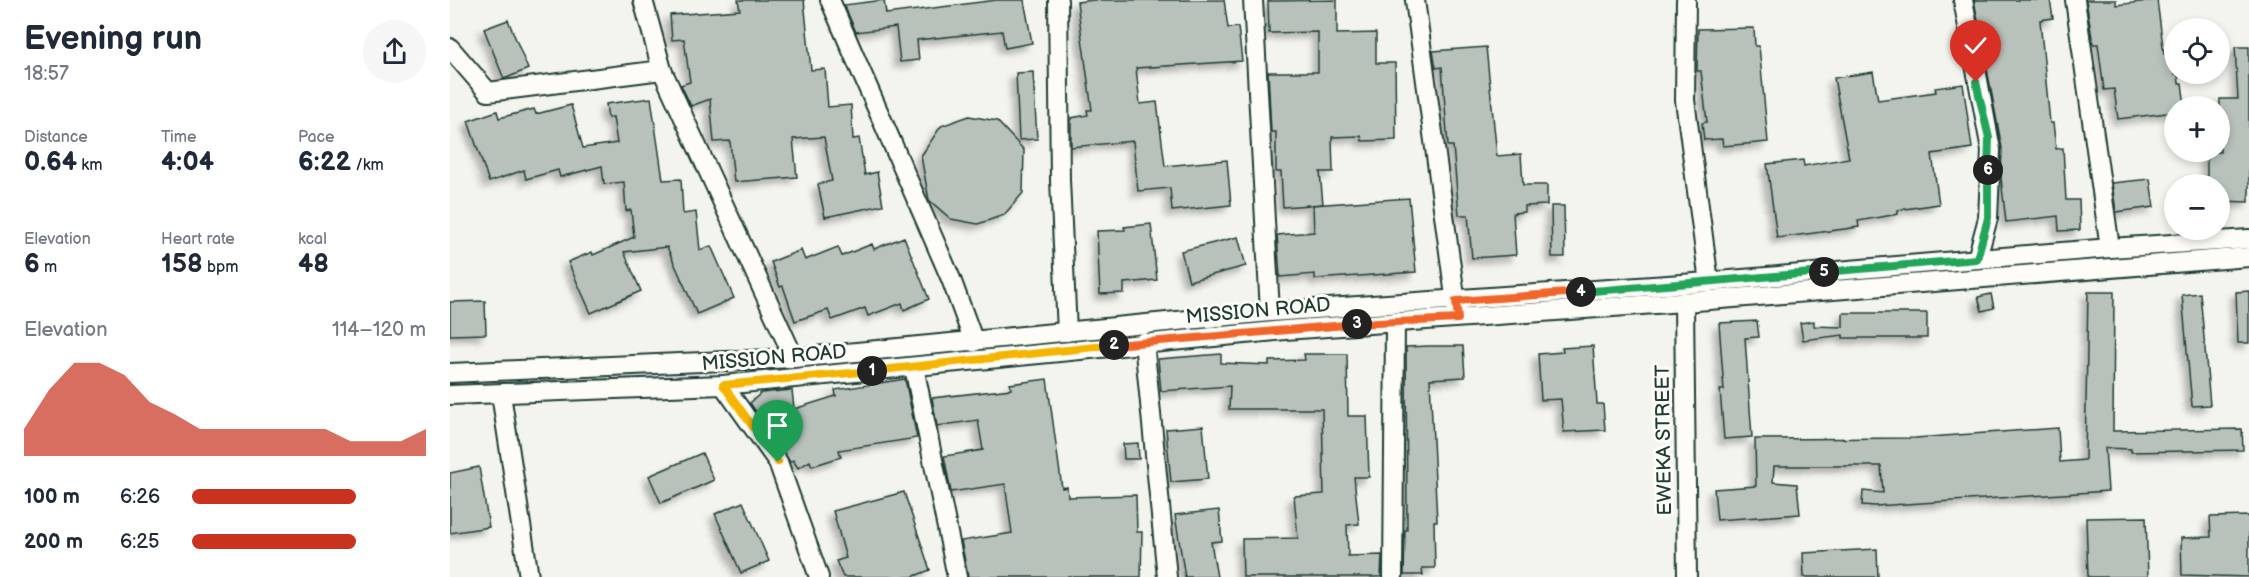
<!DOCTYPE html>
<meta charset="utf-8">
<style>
body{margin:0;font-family:"Balsamiq Sans",sans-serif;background:#f6f6f7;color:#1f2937;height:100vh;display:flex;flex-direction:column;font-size:22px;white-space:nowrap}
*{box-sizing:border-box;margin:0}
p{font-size:20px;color:#747a83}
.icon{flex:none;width:33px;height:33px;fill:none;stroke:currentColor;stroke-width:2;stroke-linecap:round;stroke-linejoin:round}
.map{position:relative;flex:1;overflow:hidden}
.drawer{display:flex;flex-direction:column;background:#fff;width:450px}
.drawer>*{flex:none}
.buttons{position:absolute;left:1714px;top:18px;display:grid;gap:12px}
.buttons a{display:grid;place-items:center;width:66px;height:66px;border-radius:50%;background:#fff;box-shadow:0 3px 9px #0003;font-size:30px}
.pin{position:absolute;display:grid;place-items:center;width:51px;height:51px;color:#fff;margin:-62px -26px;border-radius:50% 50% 50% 0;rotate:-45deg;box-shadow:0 0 6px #0007}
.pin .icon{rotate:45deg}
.km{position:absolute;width:30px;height:30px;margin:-15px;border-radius:50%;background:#222;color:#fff;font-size:16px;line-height:30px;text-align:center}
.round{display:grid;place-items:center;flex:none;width:63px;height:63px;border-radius:32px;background:#f6f6f7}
.overview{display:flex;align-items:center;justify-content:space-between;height:102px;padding:0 24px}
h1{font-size:33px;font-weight:800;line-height:45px}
.figures{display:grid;grid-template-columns:repeat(3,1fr);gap:9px;height:102px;padding:6px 24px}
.figures div{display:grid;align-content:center}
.figures b{font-size:26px;font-weight:800}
.figures small{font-size:16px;font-weight:400}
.figures p{font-size:16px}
.chart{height:168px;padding:12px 24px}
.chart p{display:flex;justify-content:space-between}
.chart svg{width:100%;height:108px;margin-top:6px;fill:#c8321e;opacity:.7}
ul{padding:0 24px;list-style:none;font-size:20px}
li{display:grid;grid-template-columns:96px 72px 1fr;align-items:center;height:45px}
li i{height:15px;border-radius:8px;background:#c8321e}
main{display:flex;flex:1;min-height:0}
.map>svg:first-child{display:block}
.building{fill:#b9c1bb;stroke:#1f3d34;stroke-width:1.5;filter:url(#shadow)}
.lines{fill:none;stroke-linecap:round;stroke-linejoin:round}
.minor-casing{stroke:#1f3d34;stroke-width:22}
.minor{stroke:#fdfcf7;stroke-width:18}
.split-1-casing{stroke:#fff;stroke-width:12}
.split-2-casing{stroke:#fff;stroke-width:12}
.split-3-casing{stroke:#fff;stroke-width:12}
.split-4-casing{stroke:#fff;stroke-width:12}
.split-5-casing{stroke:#fff;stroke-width:12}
.split-6-casing{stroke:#fff;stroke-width:12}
.split-7-casing{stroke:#fff;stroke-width:12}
.split-1{stroke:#f5b400;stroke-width:8}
.split-2{stroke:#f5b400;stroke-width:8}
.split-3{stroke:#f0652b;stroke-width:8}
.split-4{stroke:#f0652b;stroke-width:8}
.split-5{stroke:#22a559;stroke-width:8}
.split-6{stroke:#22a559;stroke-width:8}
.split-7{stroke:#22a559;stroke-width:8}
.labels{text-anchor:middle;stroke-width:6;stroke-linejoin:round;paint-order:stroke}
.street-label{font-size:20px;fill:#1f3d34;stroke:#fdfcf7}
</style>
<main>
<section class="drawer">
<div class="overview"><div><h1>Evening run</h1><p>18:57</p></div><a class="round"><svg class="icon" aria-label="share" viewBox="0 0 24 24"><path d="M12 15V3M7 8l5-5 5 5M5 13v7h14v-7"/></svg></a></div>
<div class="figures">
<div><p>Distance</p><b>0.64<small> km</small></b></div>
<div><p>Time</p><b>4:04</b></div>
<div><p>Pace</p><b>6:22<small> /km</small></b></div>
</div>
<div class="figures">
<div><p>Elevation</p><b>6<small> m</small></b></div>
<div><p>Heart rate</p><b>158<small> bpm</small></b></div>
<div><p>kcal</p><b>48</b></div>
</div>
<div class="chart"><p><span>Elevation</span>114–120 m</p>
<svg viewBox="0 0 160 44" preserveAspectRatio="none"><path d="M0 44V33L10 17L20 6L30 6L40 11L50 22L60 27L70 33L80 33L90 33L100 33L110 33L120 33L130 38L140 38L150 38L160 33V44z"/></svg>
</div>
<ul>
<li><b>100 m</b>6:26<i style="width:70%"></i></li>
<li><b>200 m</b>6:25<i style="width:70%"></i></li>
</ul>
</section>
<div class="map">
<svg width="1799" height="577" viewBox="0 0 1799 577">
<defs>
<filter id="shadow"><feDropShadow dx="-5.5" dy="5.5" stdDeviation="3" flood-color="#0004"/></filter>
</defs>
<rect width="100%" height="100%" fill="#f4f4ef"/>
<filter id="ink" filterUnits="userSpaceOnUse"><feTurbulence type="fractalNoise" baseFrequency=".0167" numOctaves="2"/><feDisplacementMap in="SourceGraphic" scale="12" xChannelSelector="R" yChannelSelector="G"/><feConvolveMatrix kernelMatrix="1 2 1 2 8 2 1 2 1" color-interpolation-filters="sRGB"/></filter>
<g filter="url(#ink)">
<g class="building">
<polygon points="288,0 354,0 361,70 375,69 378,107 401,105 403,139 409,138 415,175 427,172 433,205 375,217 368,184 382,181 374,137 343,139 347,177 284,182 280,141 264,142 260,99 241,106 231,85 240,82 234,39 222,40 220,15 290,10"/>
<polygon points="434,0 436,14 547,0 574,0 582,43 555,48 552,31 467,40 469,60 450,62 446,27 406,32 394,5"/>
<polygon points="644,0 774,0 778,28 788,27 792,61 686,68 690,104 707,102 715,166 777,160 781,205 722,211 720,188 688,191 683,141 621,147 621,118 638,115 637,110 642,110 627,2"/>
<polygon points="887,0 887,34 926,33 926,63 945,63 946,140 912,141 911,136 882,137 883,172 870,172 873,204 833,207 831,172 826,172 826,132 821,132 818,72 868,72 868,32 819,33 818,1"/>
<polygon points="1524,0 1600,0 1603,18 1590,20 1600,123 1603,123 1606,149 1613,148 1616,200 1629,200 1630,230 1609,231 1608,216 1556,222 1551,178 1552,148"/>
<polygon points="1636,0 1666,0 1666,5 1707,0 1714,54 1725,53 1725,74 1728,74 1729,83 1732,83 1735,106 1725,106 1725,112 1668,119 1664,89 1654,90 1648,44 1643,44"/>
<polygon points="58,20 78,69 54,79 34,29"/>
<polygon points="1304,28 1305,46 1309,46 1318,142 1273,146 1272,139 1254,140 1252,123 1257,122 1251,71 1247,71 1248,29"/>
<polygon points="1036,47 1047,156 1071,154 1073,185 1097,185 1097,205 1075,206 1075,212 1063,213 1066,255 1022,258 1018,215 1009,215 1003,146 998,146 992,67 986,68 983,51"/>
<polygon points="1785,47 1799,47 1799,202 1770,201 1770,184 1757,184 1757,152 1770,152 1770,99 1788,99"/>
<polygon points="583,72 587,139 569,140 566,73"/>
<polygon points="1423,72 1428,100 1486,92 1485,88 1513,84 1522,148 1482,154 1489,204 1448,210 1448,214 1408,221 1409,227 1327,238 1317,164 1353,160 1354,166 1399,158 1384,78"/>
<polygon points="201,98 213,180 231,179 233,214 246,212 250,250 261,246 284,298 247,314 217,247 174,252 191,291 141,313 118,262 142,252 143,255 184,237 181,210 176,211 174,182 154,184 152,166 110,177 108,170 76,179 74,170 39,182 18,121 47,111 49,118 84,109 86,114 121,105 133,148 167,143 163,117 158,118 156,104"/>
<polygon points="519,116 547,121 574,150 573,193 554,215 528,224 501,219 479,200 471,156 491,126"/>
<polygon points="1700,179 1704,207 1666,212 1662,183"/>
<polygon points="959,198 966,272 865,279 865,274 830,277 827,235 864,232 863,205"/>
<polygon points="1101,206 1114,206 1115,257 1102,257"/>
<polygon points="701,224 707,280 674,283 674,293 650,294 647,231 675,230 674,227"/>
<polygon points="454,237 479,299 454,310 452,303 418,316 415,308 382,320 378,310 345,321 333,286 330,287 321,262 351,250 355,260 388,247 392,256 422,244 424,249"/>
<polygon points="788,237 796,266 739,281 731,251"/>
<polygon points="1799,291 1799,343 1788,343 1786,292"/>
<polygon points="1638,292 1664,292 1663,431 1792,429 1793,450 1681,452 1681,449 1655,448 1658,491 1425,506 1412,505 1413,491 1433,493 1431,466 1324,466 1323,482 1347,484 1350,514 1267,520 1264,489 1306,486 1305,439 1465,438 1608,428 1610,462 1635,460"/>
<polygon points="1750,293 1760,405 1742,406 1732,295"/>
<polygon points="1541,294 1544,308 1532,311 1528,297"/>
<polygon points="35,301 36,334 0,335 0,302"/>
<polygon points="1393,313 1477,313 1477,338 1393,338 1393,335 1353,340 1350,323 1364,321 1364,326 1393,327"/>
<polygon points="1307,321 1309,337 1295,338 1302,437 1274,439 1270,390 1274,390 1269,323"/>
<polygon points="979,346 1013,346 1015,377 980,379 987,521 984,521 985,568 972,568 973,575 954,575 955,530 957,530 956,347"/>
<polygon points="1143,346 1147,404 1153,404 1155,430 1114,432 1111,399 1091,400 1088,354 1113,352 1112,348"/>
<polygon points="771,354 771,363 819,365 819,361 855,360 854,354 897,354 898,416 917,416 919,477 904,477 909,524 897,525 898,556 932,555 931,577 793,577 792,539 848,538 844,496 874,494 872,409 779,409 780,386 711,391 708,359"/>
<polygon points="455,379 467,438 389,450 391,457 362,466 360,461 348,468 343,460 340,462 300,403 311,393 342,390 344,409 386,396 385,390"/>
<polygon points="597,379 612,488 617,487 618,497 686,495 687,532 692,532 691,577 518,577 511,541 562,533 555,484 501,492 494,456 533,450 528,420 487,426 482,398 561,389 560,384"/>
<polygon points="753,426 758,479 721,482 716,429"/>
<polygon points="688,443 689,459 674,459 673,444"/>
<polygon points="252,453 264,480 211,503 199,476"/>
<polygon points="29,467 39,527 0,533 0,473"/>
<polygon points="454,492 480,570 462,577 393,577 386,561 396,558 383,511"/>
<polygon points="293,502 319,561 291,573 265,514"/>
<polygon points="769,510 772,541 761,542 767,577 735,577 725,515"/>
<polygon points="1799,516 1799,577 1732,575 1731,538 1761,537 1760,517"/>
<polygon points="1696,517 1698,577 1638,577 1636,518"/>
<polygon points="1427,549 1428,577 1354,577 1353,553"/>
</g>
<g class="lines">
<g class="minor-casing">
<g id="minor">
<polyline points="193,0 212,70 344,358"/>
<polyline points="380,0 501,279 524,342"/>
<polyline points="608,0 610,180 617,332"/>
<polyline points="803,0 820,312"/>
<polyline points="965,0 1007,311"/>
<polyline points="1236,0 1235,100 1259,282"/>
<polyline points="1513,0 1541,150 1538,218 1527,259"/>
<polyline points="1625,0 1660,248"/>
<polyline points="0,48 38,92 212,70"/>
<polyline points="1234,302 1237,577"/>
<polyline points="694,342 717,577"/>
<polyline points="464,367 507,577"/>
<polyline points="0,373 344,358 820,312 1232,284 1660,248 1799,239"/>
<polyline points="273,385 328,462 369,577"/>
<polyline points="51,394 79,577"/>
<polyline points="0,395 273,385 835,330 1234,302 1799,257"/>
<polyline points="943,577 945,322"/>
</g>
</g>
<use href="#minor" class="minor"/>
</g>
</g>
<g class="lines" filter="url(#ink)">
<g class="split-1-casing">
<polyline id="split-1" points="328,462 273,385 422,371"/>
</g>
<g class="split-2-casing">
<polyline id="split-2" points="422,371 664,345"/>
</g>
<g class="split-3-casing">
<polyline id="split-3" points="664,345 907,324"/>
</g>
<g class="split-4-casing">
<polyline id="split-4" points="907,324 1008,319 1006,301 1131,292"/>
</g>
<g class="split-5-casing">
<polyline id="split-5" points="1131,292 1374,272"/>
</g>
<g class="split-6-casing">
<polyline id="split-6" points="1374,272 1527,259 1538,218 1538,170"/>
</g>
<g class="split-7-casing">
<polyline id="split-7" points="1526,82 1539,138 1538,170"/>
</g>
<use href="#split-1" class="split-1"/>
<use href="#split-2" class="split-2"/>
<use href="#split-3" class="split-3"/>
<use href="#split-4" class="split-4"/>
<use href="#split-5" class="split-5"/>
<use href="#split-6" class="split-6"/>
<use href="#split-7" class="split-7"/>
</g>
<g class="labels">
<g class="street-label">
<text transform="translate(808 310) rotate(-5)" y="7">MISSION ROAD</text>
<text transform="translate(324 357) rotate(-5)" y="7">MISSION ROAD</text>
<text transform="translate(1213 440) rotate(-91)" y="7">EWEKA STREET</text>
</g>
</g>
</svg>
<div class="buttons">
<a><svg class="icon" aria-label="locate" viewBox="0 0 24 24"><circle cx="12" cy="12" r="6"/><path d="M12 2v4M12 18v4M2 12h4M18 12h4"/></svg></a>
<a>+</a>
<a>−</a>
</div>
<div class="pin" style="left:328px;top:462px;background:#1e9e55"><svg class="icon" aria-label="arrive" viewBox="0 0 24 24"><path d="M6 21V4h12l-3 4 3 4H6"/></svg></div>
<div class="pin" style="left:1526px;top:82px;background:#d93025"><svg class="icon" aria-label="check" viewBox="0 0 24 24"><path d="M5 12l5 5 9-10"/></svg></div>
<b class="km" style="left:422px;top:371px">1</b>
<b class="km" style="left:664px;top:345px">2</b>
<b class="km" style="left:907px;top:324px">3</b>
<b class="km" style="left:1131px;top:292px">4</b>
<b class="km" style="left:1374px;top:272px">5</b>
<b class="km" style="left:1538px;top:170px">6</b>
</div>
</main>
